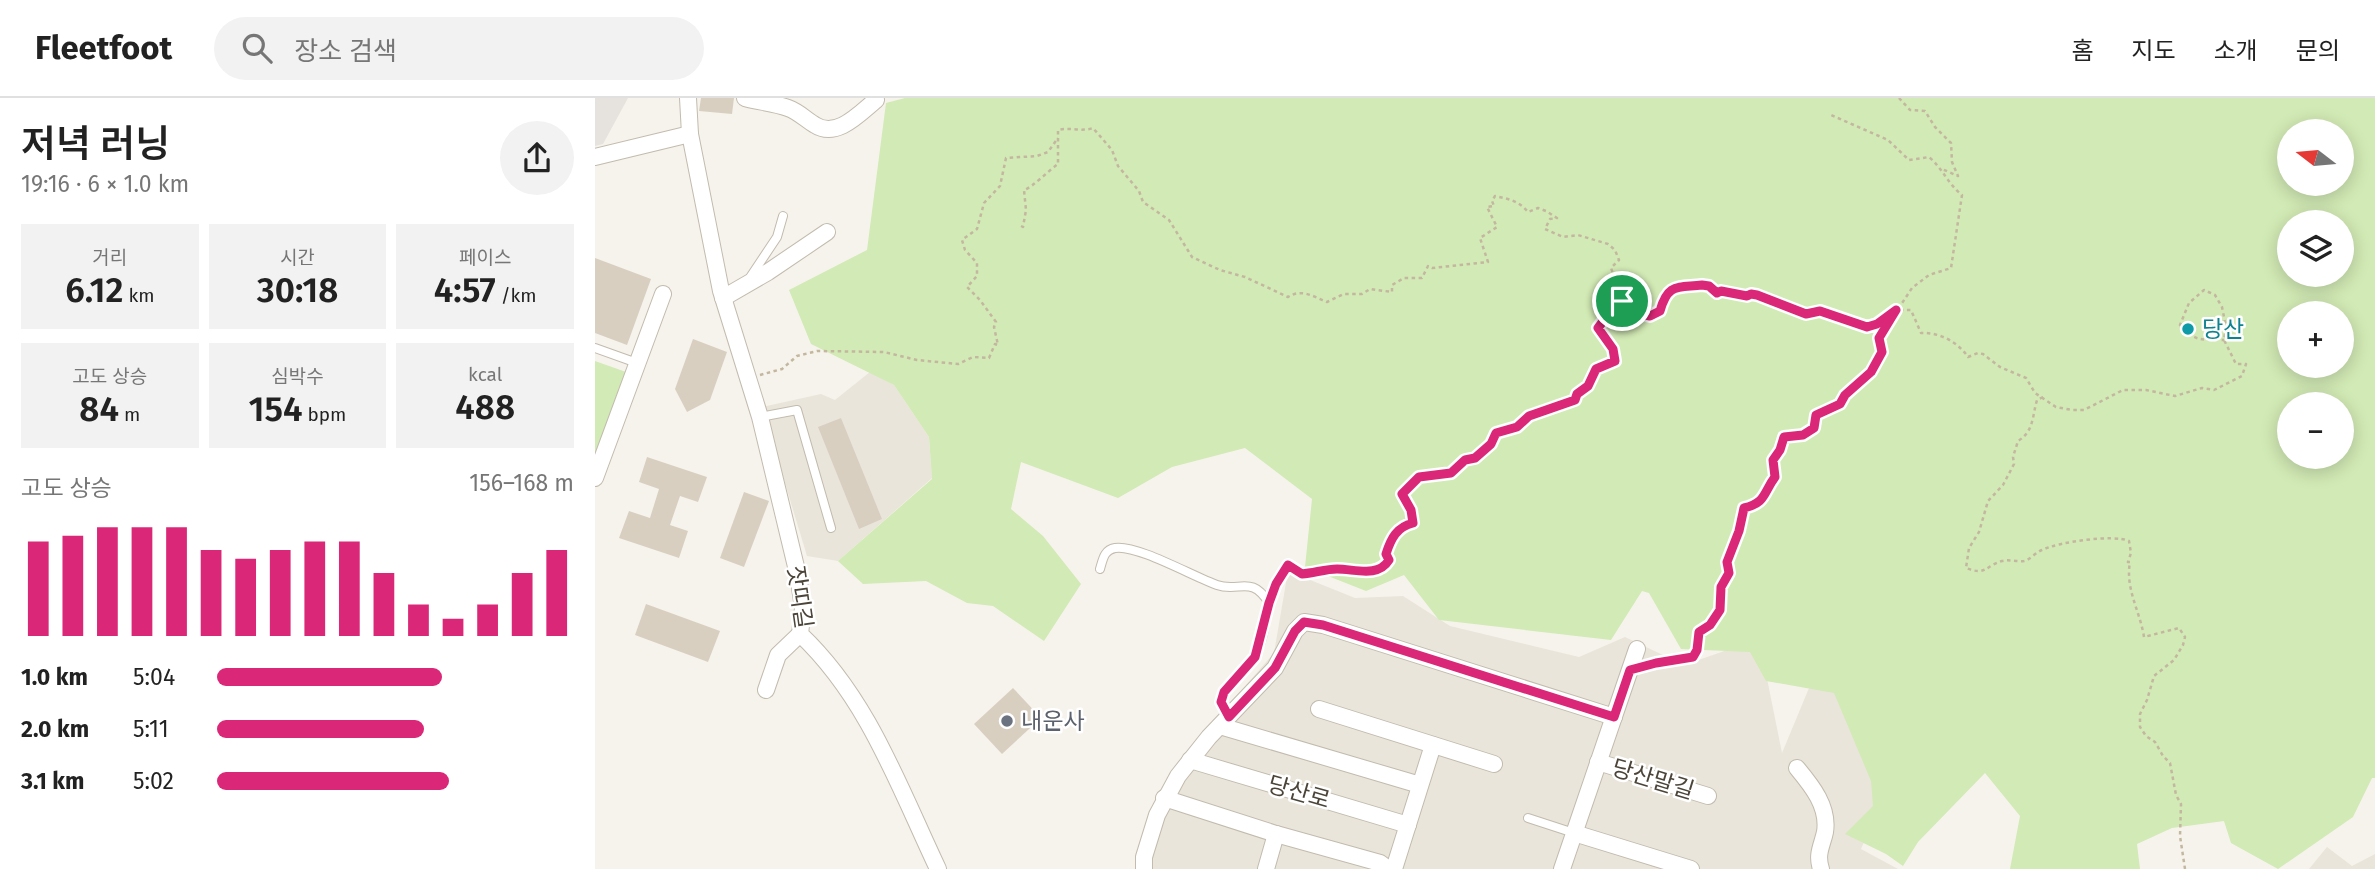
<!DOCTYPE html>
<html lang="ko">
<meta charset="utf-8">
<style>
body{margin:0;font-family:"Fira Sans","Noto Sans KR",sans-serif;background:#f2f2f2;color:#222;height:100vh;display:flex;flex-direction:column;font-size:26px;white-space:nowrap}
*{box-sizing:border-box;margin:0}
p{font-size:23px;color:#767676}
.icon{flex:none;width:38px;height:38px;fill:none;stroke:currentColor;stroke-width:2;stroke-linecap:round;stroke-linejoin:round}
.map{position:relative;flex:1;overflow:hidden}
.sheet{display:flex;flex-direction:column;background:#fff;width:595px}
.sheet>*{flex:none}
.needle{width:46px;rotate:286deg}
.fabs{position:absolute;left:1682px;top:21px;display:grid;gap:14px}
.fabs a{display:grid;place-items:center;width:77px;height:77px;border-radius:50%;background:#fff;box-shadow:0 4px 18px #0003;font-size:35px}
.pin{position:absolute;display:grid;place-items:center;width:60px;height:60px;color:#fff;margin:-30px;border:4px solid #fff;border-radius:50%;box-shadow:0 2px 7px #0007}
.round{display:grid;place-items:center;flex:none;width:74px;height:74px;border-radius:37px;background:#f2f2f2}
.overview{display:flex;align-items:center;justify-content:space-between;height:119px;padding:0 21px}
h1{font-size:38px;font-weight:600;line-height:52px}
.metrics{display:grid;grid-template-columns:repeat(3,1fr);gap:10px;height:119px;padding:7px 21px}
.metrics div{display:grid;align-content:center;border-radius:0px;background:#f2f2f2;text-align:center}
.metrics b{font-size:35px;font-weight:600}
.metrics small{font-size:19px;font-weight:400}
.metrics p{font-size:19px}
.chart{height:196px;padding:14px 21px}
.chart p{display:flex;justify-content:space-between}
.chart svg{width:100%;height:126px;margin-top:7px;stroke:#db2777;stroke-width:6}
ul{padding:0 21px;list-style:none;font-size:23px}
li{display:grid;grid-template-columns:112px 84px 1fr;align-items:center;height:52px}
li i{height:18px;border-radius:9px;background:#db2777}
header{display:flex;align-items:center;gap:42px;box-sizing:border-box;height:98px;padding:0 35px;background:#fff;border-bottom:2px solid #e0e0e0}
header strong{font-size:33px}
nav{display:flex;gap:38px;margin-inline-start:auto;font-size:24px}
.search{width:490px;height:63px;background:#f2f2f2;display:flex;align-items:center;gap:18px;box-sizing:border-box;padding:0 24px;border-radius:38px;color:#767676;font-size:26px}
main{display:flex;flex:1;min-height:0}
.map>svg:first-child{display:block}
.residential{fill:#eae5da}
.industrial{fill:#e6e2dd}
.green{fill:#d2eab5;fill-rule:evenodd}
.building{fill:#d8cfc1}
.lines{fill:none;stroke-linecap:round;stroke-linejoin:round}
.lane-casing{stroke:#c2bbae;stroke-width:10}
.street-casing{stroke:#c2bbae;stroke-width:18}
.path{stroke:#c4b79f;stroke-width:2.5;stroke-dasharray:3.5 3.5;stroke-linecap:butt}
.lane{stroke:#fff;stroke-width:8}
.street{stroke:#fff;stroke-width:16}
.route-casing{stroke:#fff;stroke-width:14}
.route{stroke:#db2777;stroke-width:9}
.culture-dot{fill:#0f9aa8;stroke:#fff;stroke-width:2.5}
.worship-dot{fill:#6b7280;stroke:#fff;stroke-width:2.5}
.labels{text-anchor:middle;stroke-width:5;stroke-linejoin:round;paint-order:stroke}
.culture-label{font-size:23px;fill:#0d838f;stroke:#fff;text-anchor:start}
.street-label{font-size:23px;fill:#4b4439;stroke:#fff}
.worship-label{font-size:23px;fill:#5b616d;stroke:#fff;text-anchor:start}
</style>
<header>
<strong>Fleetfoot</strong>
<div class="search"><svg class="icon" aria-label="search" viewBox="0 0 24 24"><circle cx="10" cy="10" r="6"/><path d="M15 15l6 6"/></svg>장소 검색</div>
<nav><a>홈</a><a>지도</a><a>소개</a><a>문의</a></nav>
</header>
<main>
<section class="sheet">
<div class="overview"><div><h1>저녁 러닝</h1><p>19:16 · 6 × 1.0 km</p></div><a class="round"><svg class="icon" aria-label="share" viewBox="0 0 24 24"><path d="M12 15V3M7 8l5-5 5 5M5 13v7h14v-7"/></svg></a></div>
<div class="metrics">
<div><p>거리</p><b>6.12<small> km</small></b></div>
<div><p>시간</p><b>30:18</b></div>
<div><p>페이스</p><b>4:57<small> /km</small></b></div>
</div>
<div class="metrics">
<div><p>고도 상승</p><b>84<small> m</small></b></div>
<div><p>심박수</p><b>154<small> bpm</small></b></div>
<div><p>kcal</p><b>488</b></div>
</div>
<div class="chart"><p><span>고도 상승</span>156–168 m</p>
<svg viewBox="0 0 160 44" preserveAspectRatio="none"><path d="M5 44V11M15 44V9M25 44V6M35 44V6M45 44V6M55 44V14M65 44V17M75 44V14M85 44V11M95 44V11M105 44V22M115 44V33M125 44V38M135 44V33M145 44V22M155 44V14"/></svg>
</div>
<ul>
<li><b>1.0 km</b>5:04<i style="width:63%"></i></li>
<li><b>2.0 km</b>5:11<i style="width:58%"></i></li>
<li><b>3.1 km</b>5:02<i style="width:65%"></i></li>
</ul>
</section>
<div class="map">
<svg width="1780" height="771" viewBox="0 0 1780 771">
<rect width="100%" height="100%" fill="#f6f3ec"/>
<g class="residential">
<polygon points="275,274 299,287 334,339 337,380 243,463 212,458 167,309 226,296 240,302"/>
<polygon points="693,473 760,500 808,498 855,528 984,559 1030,539 1089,567 1164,541 1187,655 1219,578 1237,575 1288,701 1266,751 1303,771 543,771 596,650 679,555"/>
<polygon points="1732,749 1757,768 1780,756 1780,771 1714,771"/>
</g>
<polygon class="industrial" points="0,0 33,0 8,46 0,48"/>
<g class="green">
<path d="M310 0H1780V680H1777L1758 719 1683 771 1636 745 1629 723 1577 730 1542 746 1545 771H1415L1425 718 1390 675 1323 744 1308 768 1291 756 1250 736 1278 708 1276 683 1239 595 1171 583 1155 554 1086 551 1054 495 1047 493 1016 542 844 522 809 477 771 493 710 469 717 401 650 350 577 369 523 400 426 364 416 411 448 438 486 486 449 543 398 508 372 505 331 483 268 486 243 463 337 381 334 339 299 287 216 246 194 192 272 152 291 5ZM1694 33H1746V86H1694ZM1694 124H1746V177H1694ZM1694 215H1746V268H1694ZM1694 306H1746V359H1694Z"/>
<polygon points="0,263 31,274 0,361"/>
</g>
<g class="building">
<polygon points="106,0 139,0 137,16 104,13"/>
<polygon points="0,160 56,181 32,247 0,235"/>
<polygon points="98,241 132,254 115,302 92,314 80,291"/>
<polygon points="246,320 287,421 264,431 223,329"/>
<polygon points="52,359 112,379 103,404 85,398 75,427 93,433 84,460 24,440 34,413 55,420 64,391 44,384"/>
<polygon points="149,394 174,403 149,469 125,460"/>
<polygon points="51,506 125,533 113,564 40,537"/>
<polygon points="418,590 446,620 407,656 379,626"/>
</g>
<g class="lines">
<g class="lane-casing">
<g id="lane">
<polyline points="156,178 182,139 188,118"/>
<polyline points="0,250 42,265"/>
<polyline points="165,319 202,312 236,430"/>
<path d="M505 471C508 461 509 452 520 450 541 446 599 479 622 487 644 495 656 476 674 505 670 522 669 544 659 559 649 576 632 586 626 605L634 619"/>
<polyline points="674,505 681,486 693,467"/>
<polyline points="933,720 979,735"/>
</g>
</g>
<g class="street-casing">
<g id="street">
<path d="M93 0 95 36 126 193 165 319 203 477 208 510 205 536C273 600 304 689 343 771"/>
<path d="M150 0C164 4 180 5 193 10 204 14 210 21 220 27 242 41 265 15 281 2"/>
<polyline points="0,59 95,36"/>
<polyline points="128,200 173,174 232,134"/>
<polyline points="0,380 68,196"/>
<polyline points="171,592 183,557 205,536"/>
<polyline points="724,611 899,666"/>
<polyline points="625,628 825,687"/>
<polyline points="595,662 813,727"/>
<polyline points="1003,664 1113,698"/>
<path d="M1202 670C1217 688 1234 709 1230 734 1227 748 1221 756 1226 771"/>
<polyline points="569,700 681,736 785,765 793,771"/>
<polyline points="979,735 1096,771"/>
<polyline points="549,771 549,759 562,717 583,678 614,639 680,570 700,533 709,524 728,527 1019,619"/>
<polyline points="671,771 681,736"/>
<polyline points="799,771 838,647"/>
<polyline points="967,771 1042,551"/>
</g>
</g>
<g class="path">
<polyline points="1304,0 1315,12 1330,13 1340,29 1356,45 1357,64 1363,78 1347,71"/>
<path d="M426 128 428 129 431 112 429 92C438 89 453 73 463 66V32C475 29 486 34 498 30L517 52 523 68 544 93 548 104 574 122 597 159 625 172 650 179 693 199C707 190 719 199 732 204L749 196H767L775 191 797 194V187L809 180H827L833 168 837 170 893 164 885 140 902 129 892 109 899 108 897 103 900 98C914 101 924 103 933 114L943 110 951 113 962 120 955 121 950 131 968 139 983 137 1013 146 1020 152 1024 162 1016 170 1026 197 1027 207 1038 214 1055 218 1065 213 1069 197 1079 190 1107 187 1114 189 1122 195 1126 193 1152 198 1156 196 1162 197 1211 216 1225 213 1272 229 1282 226 1301 212H1316L1326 235C1344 234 1363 244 1373 259L1383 255 1388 256 1405 269 1431 280 1440 295 1461 309 1477 312H1489L1528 292H1551L1580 298 1607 290 1619 292 1647 278 1651 266H1641L1629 242 1631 229 1627 209 1620 197 1609 192 1594 205 1585 227C1601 245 1607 241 1629 242"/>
<polyline points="165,277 187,271 202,258 222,253 289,254 322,262 363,266 378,259 394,260 400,246 403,247 399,229 401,224 385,202 372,189 382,178 382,165 370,152 367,142 382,131 389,105 405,88 411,60 442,58 453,54 463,40"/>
<path d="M1448 299 1442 302C1437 319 1439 333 1423 343L1418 359 1419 366 1408 387 1393 403 1384 434 1374 450 1371 470C1391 478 1390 468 1407 463 1414 461 1422 464 1429 463 1435 462 1441 454 1447 452 1463 444 1519 436 1534 443L1536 455 1533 464H1535C1530 491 1545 513 1549 539L1584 530 1590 539 1588 547 1579 562 1559 578 1552 602 1545 616V629L1551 638 1560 644 1568 658 1575 665 1581 697 1586 706 1585 738 1590 771"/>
<path d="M701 472 707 476C719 475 731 471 742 471 761 471 783 480 795 462L791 455C796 440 802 429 818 425L816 412 807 396 824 379 856 375 870 362 880 360 896 346 901 335 922 329 934 318 980 302 982 296 993 288 1001 270 1020 263 1018 251 1003 231 1020 207 1026 203"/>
<path d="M1051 569 1098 559 1102 552 1104 534 1115 527 1125 512 1126 489 1134 475 1133 464 1145 433 1149 410C1172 405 1167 394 1180 379L1178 362 1185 352 1189 339 1208 337 1219 330 1221 317 1245 306 1250 297 1269 282 1276 274 1287 254 1284 240 1317 190 1334 177 1356 170 1367 97C1353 86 1348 71 1334 59L1314 62 1293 42 1236 17"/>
</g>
<use href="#lane" class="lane"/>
<use href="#street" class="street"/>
</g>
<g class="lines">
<g class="route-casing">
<path id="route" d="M1107 187 1114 188 1122 195 1126 193 1152 198 1156 196 1162 197 1211 216 1225 213 1272 229 1282 226 1301 212 1284 240 1287 254 1276 274 1250 297 1245 306 1221 317 1219 330 1208 337 1189 339 1185 352 1178 362 1180 379C1168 395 1171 405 1149 410L1144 433 1132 464 1134 475 1126 489 1125 512 1115 527 1104 534 1102 552 1098 559 1061 565 1035 572 1019 619 728 527 709 524 700 533 680 570 634 619 626 604 629 594 660 559 674 505 681 486 693 467 707 476C719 475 731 471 742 471 760 471 783 480 794 462L791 456C796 440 802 429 818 425L816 412 807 396 824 379 856 375 870 362 880 360 896 346 901 335 922 329 934 318 980 302 982 296 993 288 1001 271 1020 263 1018 251 1003 230 1020 207 1026 203 1027 207 1038 214 1055 218 1065 213C1073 185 1082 190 1107 187Z"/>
</g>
<use href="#route" class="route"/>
</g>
<circle class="culture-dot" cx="1593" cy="231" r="7"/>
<circle class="worship-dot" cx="412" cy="623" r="7"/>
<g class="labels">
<g class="culture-label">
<text x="1607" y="239">당산</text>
</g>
<g class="street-label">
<text transform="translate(205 499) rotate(82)" y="8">잣띠길</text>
<text transform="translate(1058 681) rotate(17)" y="8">당산말길</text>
<text transform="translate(704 694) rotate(16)" y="8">당산로</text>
</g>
<g class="worship-label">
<text x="426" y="631">내운사</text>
</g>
</g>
</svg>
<div class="fabs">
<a><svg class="needle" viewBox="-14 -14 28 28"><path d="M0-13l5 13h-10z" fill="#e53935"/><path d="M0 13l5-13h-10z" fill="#767676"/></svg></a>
<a><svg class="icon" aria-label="layers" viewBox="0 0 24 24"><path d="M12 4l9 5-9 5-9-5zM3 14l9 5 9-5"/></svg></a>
<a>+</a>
<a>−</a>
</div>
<div class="pin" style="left:1027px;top:203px;background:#1e9e55"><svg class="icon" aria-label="arrive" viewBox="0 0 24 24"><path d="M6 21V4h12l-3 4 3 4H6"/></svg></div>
</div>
</main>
